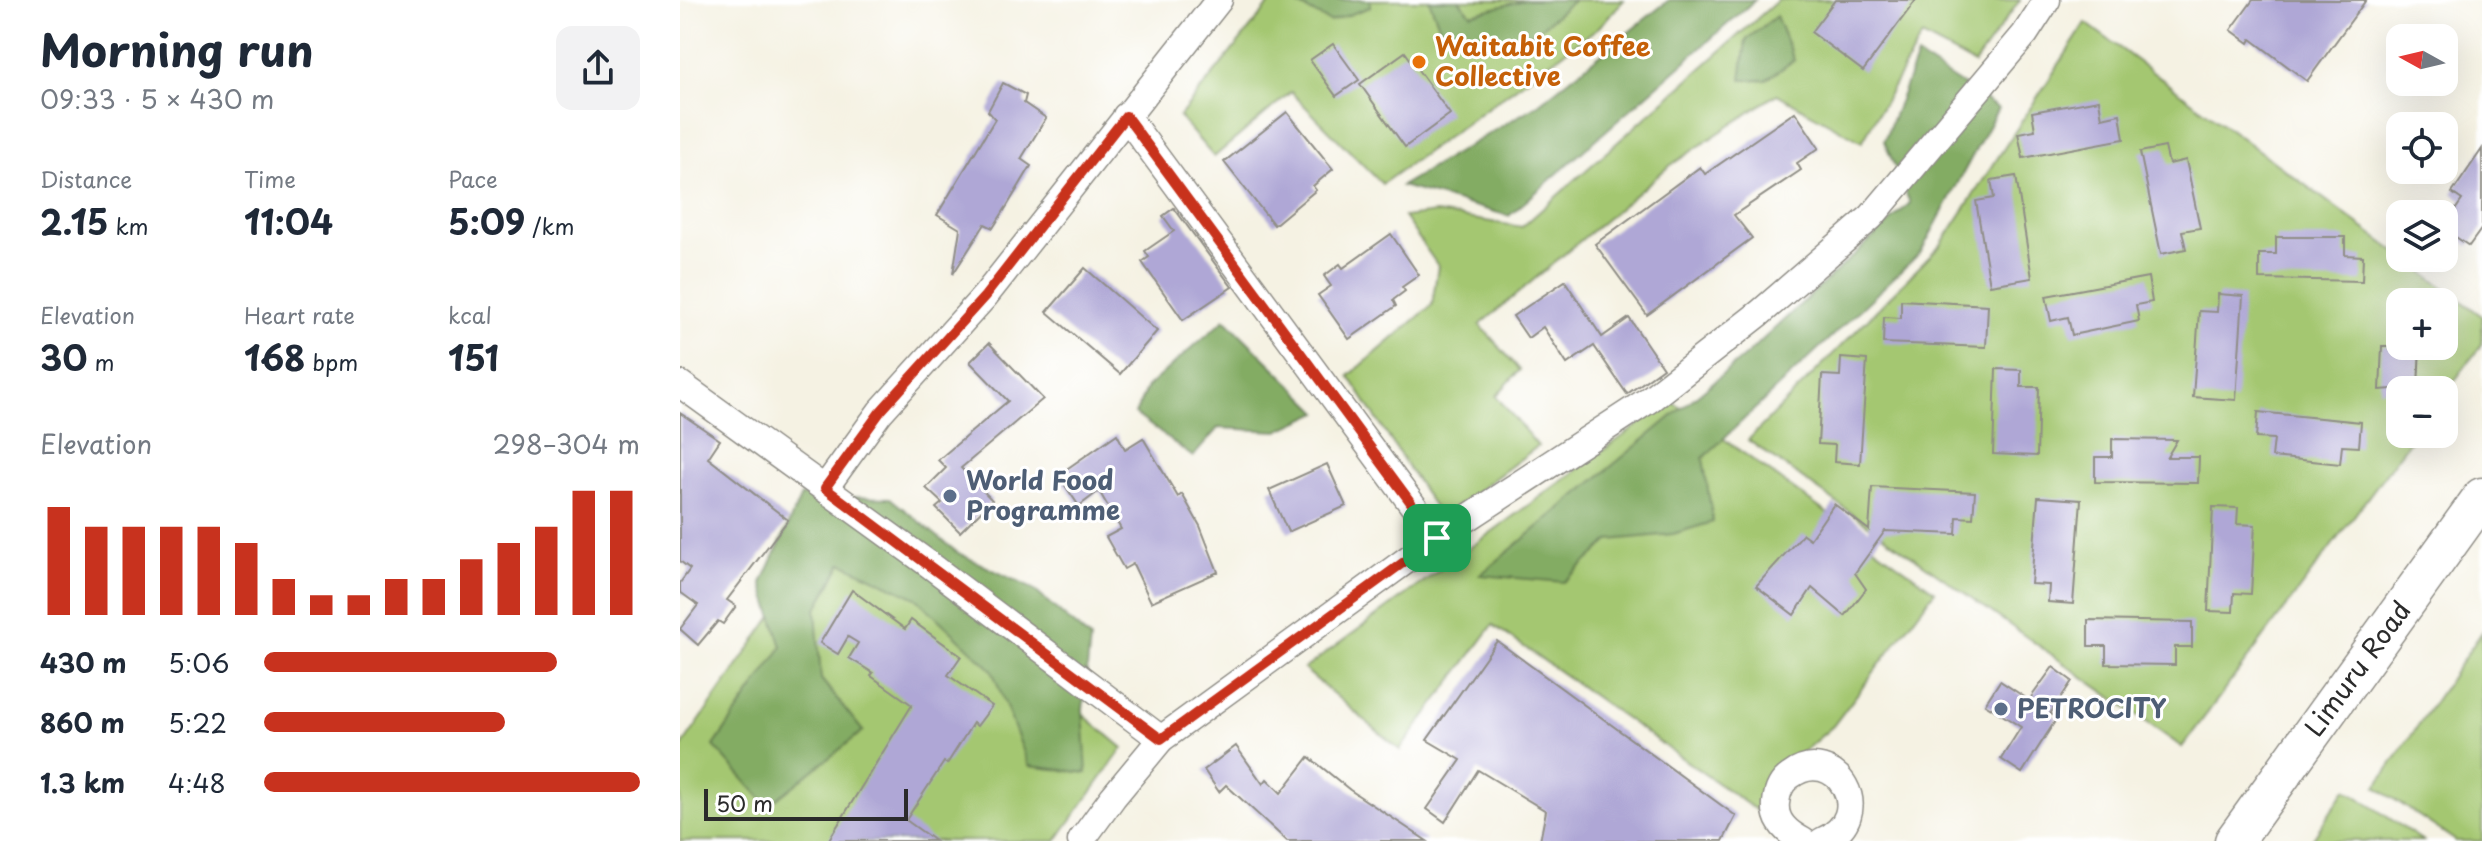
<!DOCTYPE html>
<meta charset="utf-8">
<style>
body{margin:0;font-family:"Playpen Sans",sans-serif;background:#f2f2f3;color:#1f2937;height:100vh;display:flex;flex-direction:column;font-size:30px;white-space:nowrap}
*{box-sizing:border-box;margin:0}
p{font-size:26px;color:#747a83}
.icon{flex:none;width:44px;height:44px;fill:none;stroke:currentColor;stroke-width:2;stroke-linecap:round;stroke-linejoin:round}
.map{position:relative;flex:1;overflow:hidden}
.panel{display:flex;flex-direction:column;background:#fff;width:680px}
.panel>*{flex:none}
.needle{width:52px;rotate:278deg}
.tools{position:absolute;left:1706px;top:24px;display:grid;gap:16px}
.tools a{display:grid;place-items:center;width:72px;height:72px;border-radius:16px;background:#fff;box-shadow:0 8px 32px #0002;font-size:40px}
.scale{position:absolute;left:24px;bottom:20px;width:204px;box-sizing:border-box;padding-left:8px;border:4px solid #2b2b2b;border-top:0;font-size:22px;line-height:28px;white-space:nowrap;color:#2b2b2b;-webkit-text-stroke:6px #fff;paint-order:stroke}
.pin{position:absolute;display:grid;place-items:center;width:68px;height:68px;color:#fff;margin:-34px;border-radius:16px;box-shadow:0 4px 12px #0006}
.round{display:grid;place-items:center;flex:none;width:84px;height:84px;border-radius:16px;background:#f2f2f3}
.overview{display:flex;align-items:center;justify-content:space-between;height:136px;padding:0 40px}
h1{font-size:44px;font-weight:700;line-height:60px}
.figures{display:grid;grid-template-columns:repeat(3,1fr);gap:12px;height:136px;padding:8px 40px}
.figures div{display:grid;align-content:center}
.figures b{font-size:34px;font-weight:700}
.figures small{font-size:22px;font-weight:400}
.figures p{font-size:22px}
.chart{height:224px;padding:16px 40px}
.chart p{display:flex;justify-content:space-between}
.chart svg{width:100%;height:144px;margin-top:8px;stroke:#c8321e;stroke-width:6}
ul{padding:0 40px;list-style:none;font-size:26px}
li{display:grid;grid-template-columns:128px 96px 1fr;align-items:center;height:60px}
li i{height:20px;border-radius:10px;background:#c8321e}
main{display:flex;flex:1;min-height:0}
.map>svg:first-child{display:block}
.green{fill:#a4c771;stroke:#68794e;stroke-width:2;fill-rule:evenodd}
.forest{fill:#83ac63;stroke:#576c47;stroke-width:2}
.building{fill:#afa7d6}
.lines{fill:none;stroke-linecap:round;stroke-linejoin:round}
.street-casing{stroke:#908e87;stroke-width:29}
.secondary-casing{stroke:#908e87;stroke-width:41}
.street{stroke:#fff;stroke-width:26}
.secondary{stroke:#fff;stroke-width:38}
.route-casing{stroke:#fff;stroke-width:16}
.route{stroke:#c8321e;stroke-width:10}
.food-dot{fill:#e8710a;stroke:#fff;stroke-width:3}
.service-dot{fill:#5c6f8a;stroke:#fff;stroke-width:3}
.labels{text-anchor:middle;stroke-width:6;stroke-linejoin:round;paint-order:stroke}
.food-label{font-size:26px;font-weight:bold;fill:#c56008;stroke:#fff;text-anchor:start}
.service-label{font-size:26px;font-weight:bold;fill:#4e5e75;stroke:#fff;text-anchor:start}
.street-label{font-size:26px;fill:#2b2b2b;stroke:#fff}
</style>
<main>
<section class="panel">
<div class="overview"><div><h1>Morning run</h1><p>09:33 · 5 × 430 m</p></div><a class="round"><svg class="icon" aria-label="share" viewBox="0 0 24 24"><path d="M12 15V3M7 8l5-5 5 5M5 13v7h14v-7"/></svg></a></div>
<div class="figures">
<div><p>Distance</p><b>2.15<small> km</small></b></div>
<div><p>Time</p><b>11:04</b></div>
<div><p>Pace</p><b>5:09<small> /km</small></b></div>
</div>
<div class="figures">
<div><p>Elevation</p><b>30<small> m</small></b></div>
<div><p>Heart rate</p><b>168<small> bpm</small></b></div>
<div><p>kcal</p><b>151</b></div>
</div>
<div class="chart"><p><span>Elevation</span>298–304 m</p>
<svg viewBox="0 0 160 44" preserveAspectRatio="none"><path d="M5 44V11M15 44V17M25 44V17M35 44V17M45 44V17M55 44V22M65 44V33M75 44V38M85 44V38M95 44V33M105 44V33M115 44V27M125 44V22M135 44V17M145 44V6M155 44V6"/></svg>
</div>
<ul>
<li><b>430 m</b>5:06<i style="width:78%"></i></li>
<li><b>860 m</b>5:22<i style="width:64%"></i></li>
<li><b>1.3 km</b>4:48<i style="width:100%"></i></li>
</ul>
</section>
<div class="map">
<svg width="1802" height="841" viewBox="0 0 1802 841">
<rect width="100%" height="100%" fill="#fff"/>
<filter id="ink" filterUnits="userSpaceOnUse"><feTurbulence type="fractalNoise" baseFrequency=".0125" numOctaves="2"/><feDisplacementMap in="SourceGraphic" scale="16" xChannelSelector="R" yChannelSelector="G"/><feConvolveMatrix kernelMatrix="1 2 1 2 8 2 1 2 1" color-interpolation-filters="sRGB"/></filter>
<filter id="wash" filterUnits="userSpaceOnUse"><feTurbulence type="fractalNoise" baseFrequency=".006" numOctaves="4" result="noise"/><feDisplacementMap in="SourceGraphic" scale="32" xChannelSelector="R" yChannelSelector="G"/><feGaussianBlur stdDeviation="1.8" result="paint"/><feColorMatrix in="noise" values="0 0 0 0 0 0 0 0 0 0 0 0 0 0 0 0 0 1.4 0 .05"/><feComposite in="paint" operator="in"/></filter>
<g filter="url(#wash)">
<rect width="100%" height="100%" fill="#f5f2e3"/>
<g class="green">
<polygon points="593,0 944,0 919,27 702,184 611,92 534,157 499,117"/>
<polygon points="1098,0 1340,0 1294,64 1242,36 1182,142 1097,94 988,167 800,325 840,370 816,396 858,446 761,518 669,376 752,305 758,266 724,217 756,213 842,227"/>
<path d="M1406 23 1720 255V258H1724L1802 316V344L1764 395V390H1720V434H1735L1502 747 1068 440 1260 246ZM1720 302H1764V346H1720Z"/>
<polygon points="991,401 1255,591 1153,726 1090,780 1077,811 813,625 720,750 624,669"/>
<polygon points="163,514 443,748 376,841 0,841 0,749"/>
<polygon points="1802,632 1802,841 1776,841 1696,787"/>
<polygon points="1666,789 1743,841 1631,841"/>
</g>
<g class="forest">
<polygon points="609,0 690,0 690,7 650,22"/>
<polygon points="749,0 779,0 791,14 845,0 894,0 856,32 806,47 761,30"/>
<polygon points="989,0 1075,0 829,216 721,186 857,105"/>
<polygon points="1096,16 1114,60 1086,80 1061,80 1066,40"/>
<polygon points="1237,56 1318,108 1241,252 1023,458 1033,522 993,534 930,540 884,582 800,575 1066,355 1230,203 1204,141"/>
<polygon points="545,319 639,412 598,431 538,428 513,457 455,414 467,387"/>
<polygon points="121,496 210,498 278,553 353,589 410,639 403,710 407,773 349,766 312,670 236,598 162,563 136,610 141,679 183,731 88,806 34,746 102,647 82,583"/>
</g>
<g id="blocks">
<g class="building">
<polygon points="1155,0 1236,0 1183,71 1131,32"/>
<polygon points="1573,0 1686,0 1627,81 1571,39 1569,43 1551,30"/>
<polygon points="653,44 679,80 656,96 630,60"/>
<polygon points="725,52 770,114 725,147 680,84"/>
<polygon points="323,83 346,95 344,103 366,118 341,159 351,166 327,206 313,228 305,224 273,274 280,229 257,215 315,119 308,111"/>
<polygon points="1419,100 1422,118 1440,114 1444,139 1343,158 1338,133 1355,130 1352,112"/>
<polygon points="607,112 653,169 633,186 636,190 594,225 544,162"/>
<polygon points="1115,112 1139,148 1117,163 1121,170 1054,215 1072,238 967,315 915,244 1020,167 1025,174"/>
<polygon points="1485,147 1489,164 1506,160 1520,228 1502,231 1506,249 1481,254 1460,152"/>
<polygon points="1802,149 1802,228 1789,246 1764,229 1764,226 1782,200 1772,193"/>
<polygon points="1336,176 1352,278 1310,285 1296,201 1314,198 1311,180"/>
<polygon points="494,208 552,287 503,320 462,262 469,257 465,251 494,231 483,216"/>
<polygon points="711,234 739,275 722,287 725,291 713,300 716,306 669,339 638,295 651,286 644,276 660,264 663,268"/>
<polygon points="1596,237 1665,237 1665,255 1683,256 1682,281 1579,279 1579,254 1596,254"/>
<polygon points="405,268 477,331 440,374 367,312"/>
<polygon points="1468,277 1472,302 1456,305 1459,321 1392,335 1388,317 1371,321 1366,296"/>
<polygon points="885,281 922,337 949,318 983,368 947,394 914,346 887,364 863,327 848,338 833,316"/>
<polygon points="1538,294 1563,296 1556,400 1513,397 1519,311 1537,312"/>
<polygon points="1221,300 1308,305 1306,347 1203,343 1204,317 1221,318"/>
<polygon points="309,343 363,399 281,468 312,500 280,532 256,508 262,503 246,488 266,468 258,460 328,401 290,362"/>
<polygon points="1702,346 1740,346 1738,387 1700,390"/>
<polygon points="1161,358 1187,360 1180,464 1154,462 1155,445 1138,444 1142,375 1160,376"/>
<polygon points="1316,369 1341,370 1341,387 1359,387 1357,456 1313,454"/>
<polygon points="1578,412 1681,422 1679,447 1662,446 1660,464 1592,457 1594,439 1576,438"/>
<polygon points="0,413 40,440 28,458 108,520 47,600 56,606 43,624 38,621 18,645 0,629 18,605 0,592 0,583 10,569 0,561"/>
<polygon points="437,434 445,449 463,438 498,497 502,494 520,526 538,572 471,602 453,564 444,569 426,537 441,529 419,491 399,506 378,475"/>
<polygon points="1432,439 1497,440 1487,457 1519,457 1518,483 1415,482 1415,457 1432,457"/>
<polygon points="647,464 666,506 608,532 589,490"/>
<polygon points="1192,487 1295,492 1293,518 1277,517 1276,534 1205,531 1175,573 1186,589 1165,616 1132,588 1114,615 1076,586 1123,534 1130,539 1154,504 1189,530"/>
<polygon points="1358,497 1401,500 1393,604 1368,602 1369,585 1351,584"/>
<polygon points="1533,507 1558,508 1557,524 1575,525 1571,594 1554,593 1553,612 1528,611"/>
<polygon points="172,590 225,629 231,620 281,656 268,675 312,706 297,726 293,723 267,764 264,762 226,820 255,841 148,841 232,705 191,676 193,673 169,658 178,643 168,637 158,654 140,643"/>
<polygon points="1408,620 1512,622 1512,647 1495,647 1495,665 1426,664 1426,646 1408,646"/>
<polygon points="817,641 1056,816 1043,841 860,841 866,811 798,770 765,822 747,809 781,760 747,740"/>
<polygon points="1373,667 1392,681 1370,714 1377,718 1342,773 1321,759 1341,727 1305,704 1320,681 1349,700"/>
<polygon points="556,746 583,784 587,779 601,793 629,757 670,790 747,841 607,841 546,785 539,792 524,770"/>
</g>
</g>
</g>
<g filter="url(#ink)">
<use href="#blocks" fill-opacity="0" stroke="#908e87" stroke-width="2"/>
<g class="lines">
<g class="street-casing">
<g id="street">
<polyline points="446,116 757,538"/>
<polyline points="0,384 246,562 481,739"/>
<polyline points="145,488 200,412 305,296 539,0"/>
<polyline points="401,841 433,797 481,739 757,538 970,399 1080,313 1191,217 1345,34 1367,0"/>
<path d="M1123 841C1108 833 1094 822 1096 803 1097 792 1101 782 1110 776 1155 742 1200 816 1142 841"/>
</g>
</g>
<g class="secondary-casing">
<polyline id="secondary" points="1554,841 1802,497"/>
</g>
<use href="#street" class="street"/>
<use href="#secondary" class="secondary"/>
</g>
</g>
<g class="lines" filter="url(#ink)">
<g class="route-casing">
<polygon id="route" points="446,116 757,538 481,739 145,488 200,412 305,296"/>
</g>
<use href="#route" class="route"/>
</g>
<circle class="food-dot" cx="739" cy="62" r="8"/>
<g class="service-dot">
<circle cx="270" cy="496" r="8"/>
<circle cx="1321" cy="709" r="8"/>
</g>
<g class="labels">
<g class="food-label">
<text x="755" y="56">Waitabit Coffee<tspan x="755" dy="30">Collective</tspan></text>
</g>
<g class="service-label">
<text x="286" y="490">World Food<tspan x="286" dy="30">Programme</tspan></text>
<text x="1337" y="718">PETROCITY</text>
</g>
<g class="street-label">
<text transform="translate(1678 669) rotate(-54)" y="9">Limuru Road</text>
</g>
</g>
</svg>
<div class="tools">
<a><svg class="needle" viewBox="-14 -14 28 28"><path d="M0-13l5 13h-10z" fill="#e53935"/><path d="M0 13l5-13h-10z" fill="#747a83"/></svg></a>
<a><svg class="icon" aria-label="locate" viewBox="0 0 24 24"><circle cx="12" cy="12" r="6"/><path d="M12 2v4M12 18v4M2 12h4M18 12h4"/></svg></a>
<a><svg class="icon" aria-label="layers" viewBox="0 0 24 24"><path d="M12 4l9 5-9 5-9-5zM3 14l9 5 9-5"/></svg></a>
<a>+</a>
<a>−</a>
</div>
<div class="scale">50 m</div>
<div class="pin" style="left:757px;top:538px;background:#1e9e55"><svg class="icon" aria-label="arrive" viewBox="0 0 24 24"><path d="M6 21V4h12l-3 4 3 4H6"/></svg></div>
</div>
</main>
